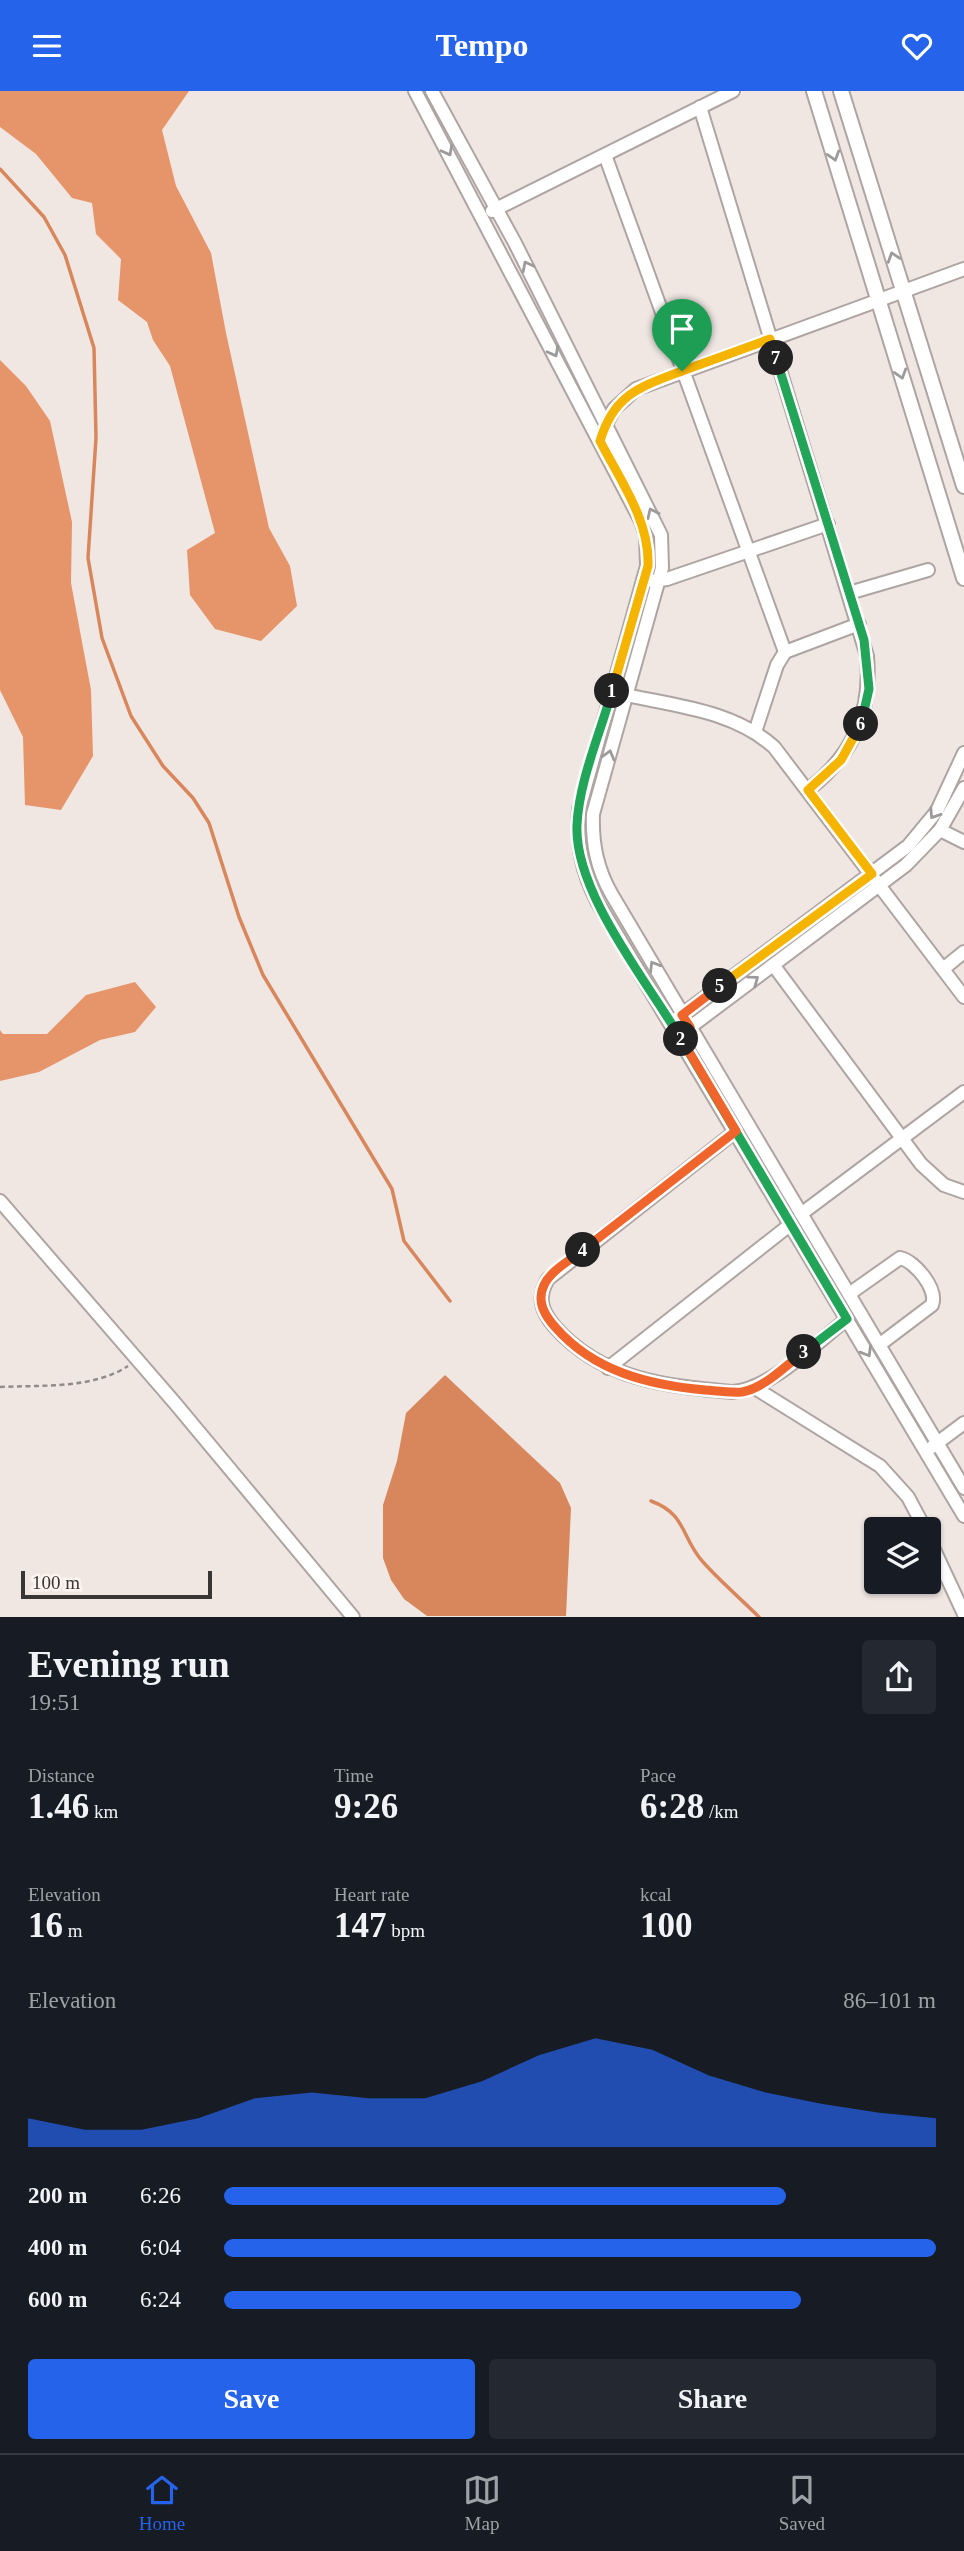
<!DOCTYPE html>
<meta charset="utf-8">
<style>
body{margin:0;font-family:Georgia,serif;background:#242831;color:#f1f3f6;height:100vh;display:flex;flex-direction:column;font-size:26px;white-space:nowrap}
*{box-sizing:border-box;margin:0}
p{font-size:23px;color:#9ea1a6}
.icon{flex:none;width:38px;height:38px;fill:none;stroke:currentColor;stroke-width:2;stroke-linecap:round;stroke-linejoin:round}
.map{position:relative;height:1526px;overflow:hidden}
.drawer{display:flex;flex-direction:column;background:#171b24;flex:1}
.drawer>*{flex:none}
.fabs{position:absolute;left:864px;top:1426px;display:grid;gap:14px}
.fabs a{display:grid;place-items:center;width:77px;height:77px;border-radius:7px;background:#171b24;box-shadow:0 2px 5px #0004;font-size:35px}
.scale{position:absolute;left:21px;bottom:18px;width:191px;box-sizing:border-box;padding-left:7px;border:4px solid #393534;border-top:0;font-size:19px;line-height:24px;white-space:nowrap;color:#393534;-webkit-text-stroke:5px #fdf4f0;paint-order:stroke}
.pin{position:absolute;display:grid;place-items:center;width:60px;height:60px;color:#fff;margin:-72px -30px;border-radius:50% 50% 50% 0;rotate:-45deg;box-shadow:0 0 7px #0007}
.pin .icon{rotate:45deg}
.km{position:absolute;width:35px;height:35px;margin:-18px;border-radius:50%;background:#222;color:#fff;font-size:19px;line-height:35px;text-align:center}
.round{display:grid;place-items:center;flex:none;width:74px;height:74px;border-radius:7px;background:#242831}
.overview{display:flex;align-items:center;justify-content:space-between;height:119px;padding:0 28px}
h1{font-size:38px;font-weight:700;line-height:52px}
.figures{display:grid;grid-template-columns:repeat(3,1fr);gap:10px;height:119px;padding:7px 28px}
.figures div{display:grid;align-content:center}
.figures b{font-size:35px;font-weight:700}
.figures small{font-size:19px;font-weight:400}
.figures p{font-size:19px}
.chart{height:196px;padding:14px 28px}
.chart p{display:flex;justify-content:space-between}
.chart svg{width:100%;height:126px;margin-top:7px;fill:#2563eb;opacity:.7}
.button{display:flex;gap:14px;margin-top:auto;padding:14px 28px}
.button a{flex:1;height:80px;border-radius:7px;background:#2563eb;color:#fff;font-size:28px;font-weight:700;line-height:80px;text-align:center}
.button a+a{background:#242831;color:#f1f3f6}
ul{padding:0 28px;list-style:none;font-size:23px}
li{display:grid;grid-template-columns:112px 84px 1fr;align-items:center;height:52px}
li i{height:18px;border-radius:9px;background:#2563eb}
header{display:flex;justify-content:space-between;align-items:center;height:91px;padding:0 28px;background:#2563eb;color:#fff;font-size:32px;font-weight:700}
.dock{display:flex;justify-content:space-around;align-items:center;height:98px;border-top:2px solid #363941;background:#171b24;font-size:19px;color:#9ea1a6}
.dock a{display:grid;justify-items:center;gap:4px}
.dock .active{color:#2563eb}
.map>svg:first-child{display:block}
.forest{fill:#e69469}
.water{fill:#d8875d}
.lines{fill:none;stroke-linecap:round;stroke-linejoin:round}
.stream{stroke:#d8875d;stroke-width:3.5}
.minor-casing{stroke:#aea5a2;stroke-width:16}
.tertiary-casing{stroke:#aea5a2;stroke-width:18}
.path{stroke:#928c89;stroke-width:2.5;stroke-dasharray:5 3.5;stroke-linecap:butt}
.minor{stroke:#fff;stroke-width:12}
.tertiary{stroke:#fff;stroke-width:14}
.oneway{stroke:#9c9a9a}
.split-1-casing{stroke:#fff;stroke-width:14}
.split-2-casing{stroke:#fff;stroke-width:14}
.split-3-casing{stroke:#fff;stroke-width:14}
.split-4-casing{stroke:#fff;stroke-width:14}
.split-5-casing{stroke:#fff;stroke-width:14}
.split-6-casing{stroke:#fff;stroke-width:14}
.split-7-casing{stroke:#fff;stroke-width:14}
.split-8-casing{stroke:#fff;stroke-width:14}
.split-1{stroke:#f5b400;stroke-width:9}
.split-2{stroke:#22a559;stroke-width:9}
.split-3{stroke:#22a559;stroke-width:9}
.split-4{stroke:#f0652b;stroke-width:9}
.split-5{stroke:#f0652b;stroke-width:9}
.split-6{stroke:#f5b400;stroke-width:9}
.split-7{stroke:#22a559;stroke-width:9}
.split-8{stroke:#f5b400;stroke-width:9}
</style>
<header><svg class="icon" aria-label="menu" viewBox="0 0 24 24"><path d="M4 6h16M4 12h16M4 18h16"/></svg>Tempo<svg class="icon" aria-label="heart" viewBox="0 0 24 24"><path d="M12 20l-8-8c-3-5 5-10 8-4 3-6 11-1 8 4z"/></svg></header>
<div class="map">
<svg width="964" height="1526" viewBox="0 0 964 1526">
<rect width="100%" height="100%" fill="#f0e7e3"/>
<g class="forest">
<polygon points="0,0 189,0 162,39 176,95 211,162 226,242 269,437 290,475 297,515 261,550 215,538 190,504 187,459 215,442 170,275 153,249 147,231 118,209 121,168 96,143 92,112 72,107 36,63 0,36"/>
<polygon points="0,269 26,295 50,330 72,431 71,492 91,599 93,665 61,719 25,714 23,646 0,599"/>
<polygon points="135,891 156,916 135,941 100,949 39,981 0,990 0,939 3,943 47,943 86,904"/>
</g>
<polygon class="water" points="445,1284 560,1392 571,1417 566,1525 427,1525 404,1508 391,1489 383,1467 383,1414 397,1370 406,1322"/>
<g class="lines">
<g class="stream">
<polyline points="0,78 44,126 65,164 94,257 96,347 88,467 102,547 131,625 163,675 193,707 209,732 239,826 263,884 392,1098 404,1150 450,1210"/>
<path d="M651 1410C687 1423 681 1447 703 1471 720 1490 741 1508 759 1526"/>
</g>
<g class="minor-casing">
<g id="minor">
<path d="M415 0 641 430 646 445 647 475 579 718C576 754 582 781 598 812L964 1425"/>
<path d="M432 0 515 152 661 444 662 477 593 723C592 753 597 778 612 804L964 1397"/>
<path d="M700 16 867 565C872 622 853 664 808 699"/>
<polyline points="605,64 785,561"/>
<polyline points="492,120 733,0"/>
<polyline points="605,335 614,318 636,298 964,178"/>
<polyline points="652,490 667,488 828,433"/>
<polyline points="849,502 928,479"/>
<path d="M626 604C677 615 734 620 774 656L964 906"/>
<polyline points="755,641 777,574 785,561 859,533"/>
<polyline points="940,739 964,751"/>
<polyline points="774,875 921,1073 944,1094 964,1101"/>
<polyline points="943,878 964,861"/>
<polyline points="676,928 908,755 937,720 964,662"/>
<polyline points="685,940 906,774 940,739 964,697"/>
<path d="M736 1040 548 1188C537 1206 541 1220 555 1236 602 1289 666 1295 732 1301 770 1299 817 1251 847 1228"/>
<polyline points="0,1110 174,1311 353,1526"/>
<polyline points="801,1123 964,1001"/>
<path d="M849 1203 900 1167C915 1170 938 1198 932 1214L879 1254"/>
<polyline points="608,1277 791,1133"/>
<polyline points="755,1297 880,1375 908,1406 925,1438"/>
<polyline points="932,1356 964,1332"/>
<polyline points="929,1448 964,1523"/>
</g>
</g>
<g class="tertiary-casing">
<g id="tertiary">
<polyline points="814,0 964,487"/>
<polyline points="841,0 964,395"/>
</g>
</g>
<path class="path" d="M0 1296C41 1294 93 1298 128 1275"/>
<use href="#minor" class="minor"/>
<use href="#tertiary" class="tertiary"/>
</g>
<defs><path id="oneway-chevron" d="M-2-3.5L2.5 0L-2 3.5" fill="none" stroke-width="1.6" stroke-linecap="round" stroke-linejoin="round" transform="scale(1.75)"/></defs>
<g class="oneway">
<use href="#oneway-chevron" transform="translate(448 60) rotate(62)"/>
<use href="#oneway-chevron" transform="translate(834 65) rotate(73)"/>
<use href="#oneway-chevron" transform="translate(893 166) rotate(-108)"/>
<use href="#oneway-chevron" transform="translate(527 175) rotate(-117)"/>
<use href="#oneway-chevron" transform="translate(554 261) rotate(62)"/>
<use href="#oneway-chevron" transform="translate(901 283) rotate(73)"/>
<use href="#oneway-chevron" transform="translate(652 422) rotate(-115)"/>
<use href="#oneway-chevron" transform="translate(609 664) rotate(-74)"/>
<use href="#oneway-chevron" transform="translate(934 723) rotate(123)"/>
<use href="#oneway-chevron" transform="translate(654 875) rotate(-121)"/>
<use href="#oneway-chevron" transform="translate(754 889) rotate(-36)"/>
<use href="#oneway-chevron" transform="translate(867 1261) rotate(59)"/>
</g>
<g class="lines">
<g class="split-1-casing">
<path id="split-1" d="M612 600 648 475C650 430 620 389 600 350 614 303 640 296 682 280"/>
</g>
<g class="split-2-casing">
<path id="split-2" d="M612 600C600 643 579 690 577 734 574 801 647 890 681 948"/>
</g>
<g class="split-3-casing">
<polyline id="split-3" points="681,948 847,1228 804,1261"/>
</g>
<g class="split-4-casing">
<path id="split-4" d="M583 1159C571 1169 551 1179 544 1194 536 1211 545 1225 556 1237 594 1280 648 1294 705 1299 717 1300 730 1302 742 1301 765 1297 786 1274 804 1261"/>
</g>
<g class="split-5-casing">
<polyline id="split-5" points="583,1159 736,1040 679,944 690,936 682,924 720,895"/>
</g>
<g class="split-6-casing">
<polyline id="split-6" points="720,895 872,783 808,699 841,669 861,633"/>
</g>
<g class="split-7-casing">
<polyline id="split-7" points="776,267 864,549 869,598 861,633"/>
</g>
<g class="split-8-casing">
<polyline id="split-8" points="682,280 770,248 776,267"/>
</g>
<use href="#split-1" class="split-1"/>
<use href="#split-2" class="split-2"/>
<use href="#split-3" class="split-3"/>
<use href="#split-4" class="split-4"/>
<use href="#split-5" class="split-5"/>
<use href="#split-6" class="split-6"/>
<use href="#split-7" class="split-7"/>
<use href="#split-8" class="split-8"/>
</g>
</svg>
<div class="fabs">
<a><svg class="icon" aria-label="layers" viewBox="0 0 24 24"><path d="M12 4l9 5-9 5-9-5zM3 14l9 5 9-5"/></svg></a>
</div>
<div class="scale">100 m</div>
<div class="pin" style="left:682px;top:280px;background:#1e9e55"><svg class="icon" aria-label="arrive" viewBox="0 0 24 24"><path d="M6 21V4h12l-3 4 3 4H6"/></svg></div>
<b class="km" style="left:612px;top:600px">1</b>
<b class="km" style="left:681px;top:948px">2</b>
<b class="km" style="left:804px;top:1261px">3</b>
<b class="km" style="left:583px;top:1159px">4</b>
<b class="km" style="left:720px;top:895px">5</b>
<b class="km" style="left:861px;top:633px">6</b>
<b class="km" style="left:776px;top:267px">7</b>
</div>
<section class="drawer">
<div class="overview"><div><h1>Evening run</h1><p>19:51</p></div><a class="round"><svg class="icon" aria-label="share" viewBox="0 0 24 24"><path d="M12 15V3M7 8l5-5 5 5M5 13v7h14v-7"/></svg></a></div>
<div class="figures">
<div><p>Distance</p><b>1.46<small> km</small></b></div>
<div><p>Time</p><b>9:26</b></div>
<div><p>Pace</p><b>6:28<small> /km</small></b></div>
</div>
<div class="figures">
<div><p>Elevation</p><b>16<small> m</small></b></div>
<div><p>Heart rate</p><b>147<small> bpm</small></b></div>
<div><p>kcal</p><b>100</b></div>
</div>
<div class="chart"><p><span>Elevation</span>86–101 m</p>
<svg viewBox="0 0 160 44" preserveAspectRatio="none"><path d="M0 44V34L10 38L20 38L30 34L40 27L50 25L60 27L70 27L80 21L90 12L100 6L110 10L120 19L130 25L140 29L150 32L160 34V44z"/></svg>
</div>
<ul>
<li><b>200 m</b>6:26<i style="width:79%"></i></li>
<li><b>400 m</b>6:04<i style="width:100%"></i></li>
<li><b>600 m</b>6:24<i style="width:81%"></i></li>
</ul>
<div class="button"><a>Save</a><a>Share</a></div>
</section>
<nav class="dock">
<a class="active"><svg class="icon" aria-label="home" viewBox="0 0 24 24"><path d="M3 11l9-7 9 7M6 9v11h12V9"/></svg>Home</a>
<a><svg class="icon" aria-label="map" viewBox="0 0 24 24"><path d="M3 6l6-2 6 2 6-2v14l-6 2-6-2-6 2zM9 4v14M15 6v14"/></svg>Map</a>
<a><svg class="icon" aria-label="saved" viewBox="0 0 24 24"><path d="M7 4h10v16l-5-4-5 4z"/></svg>Saved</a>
</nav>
